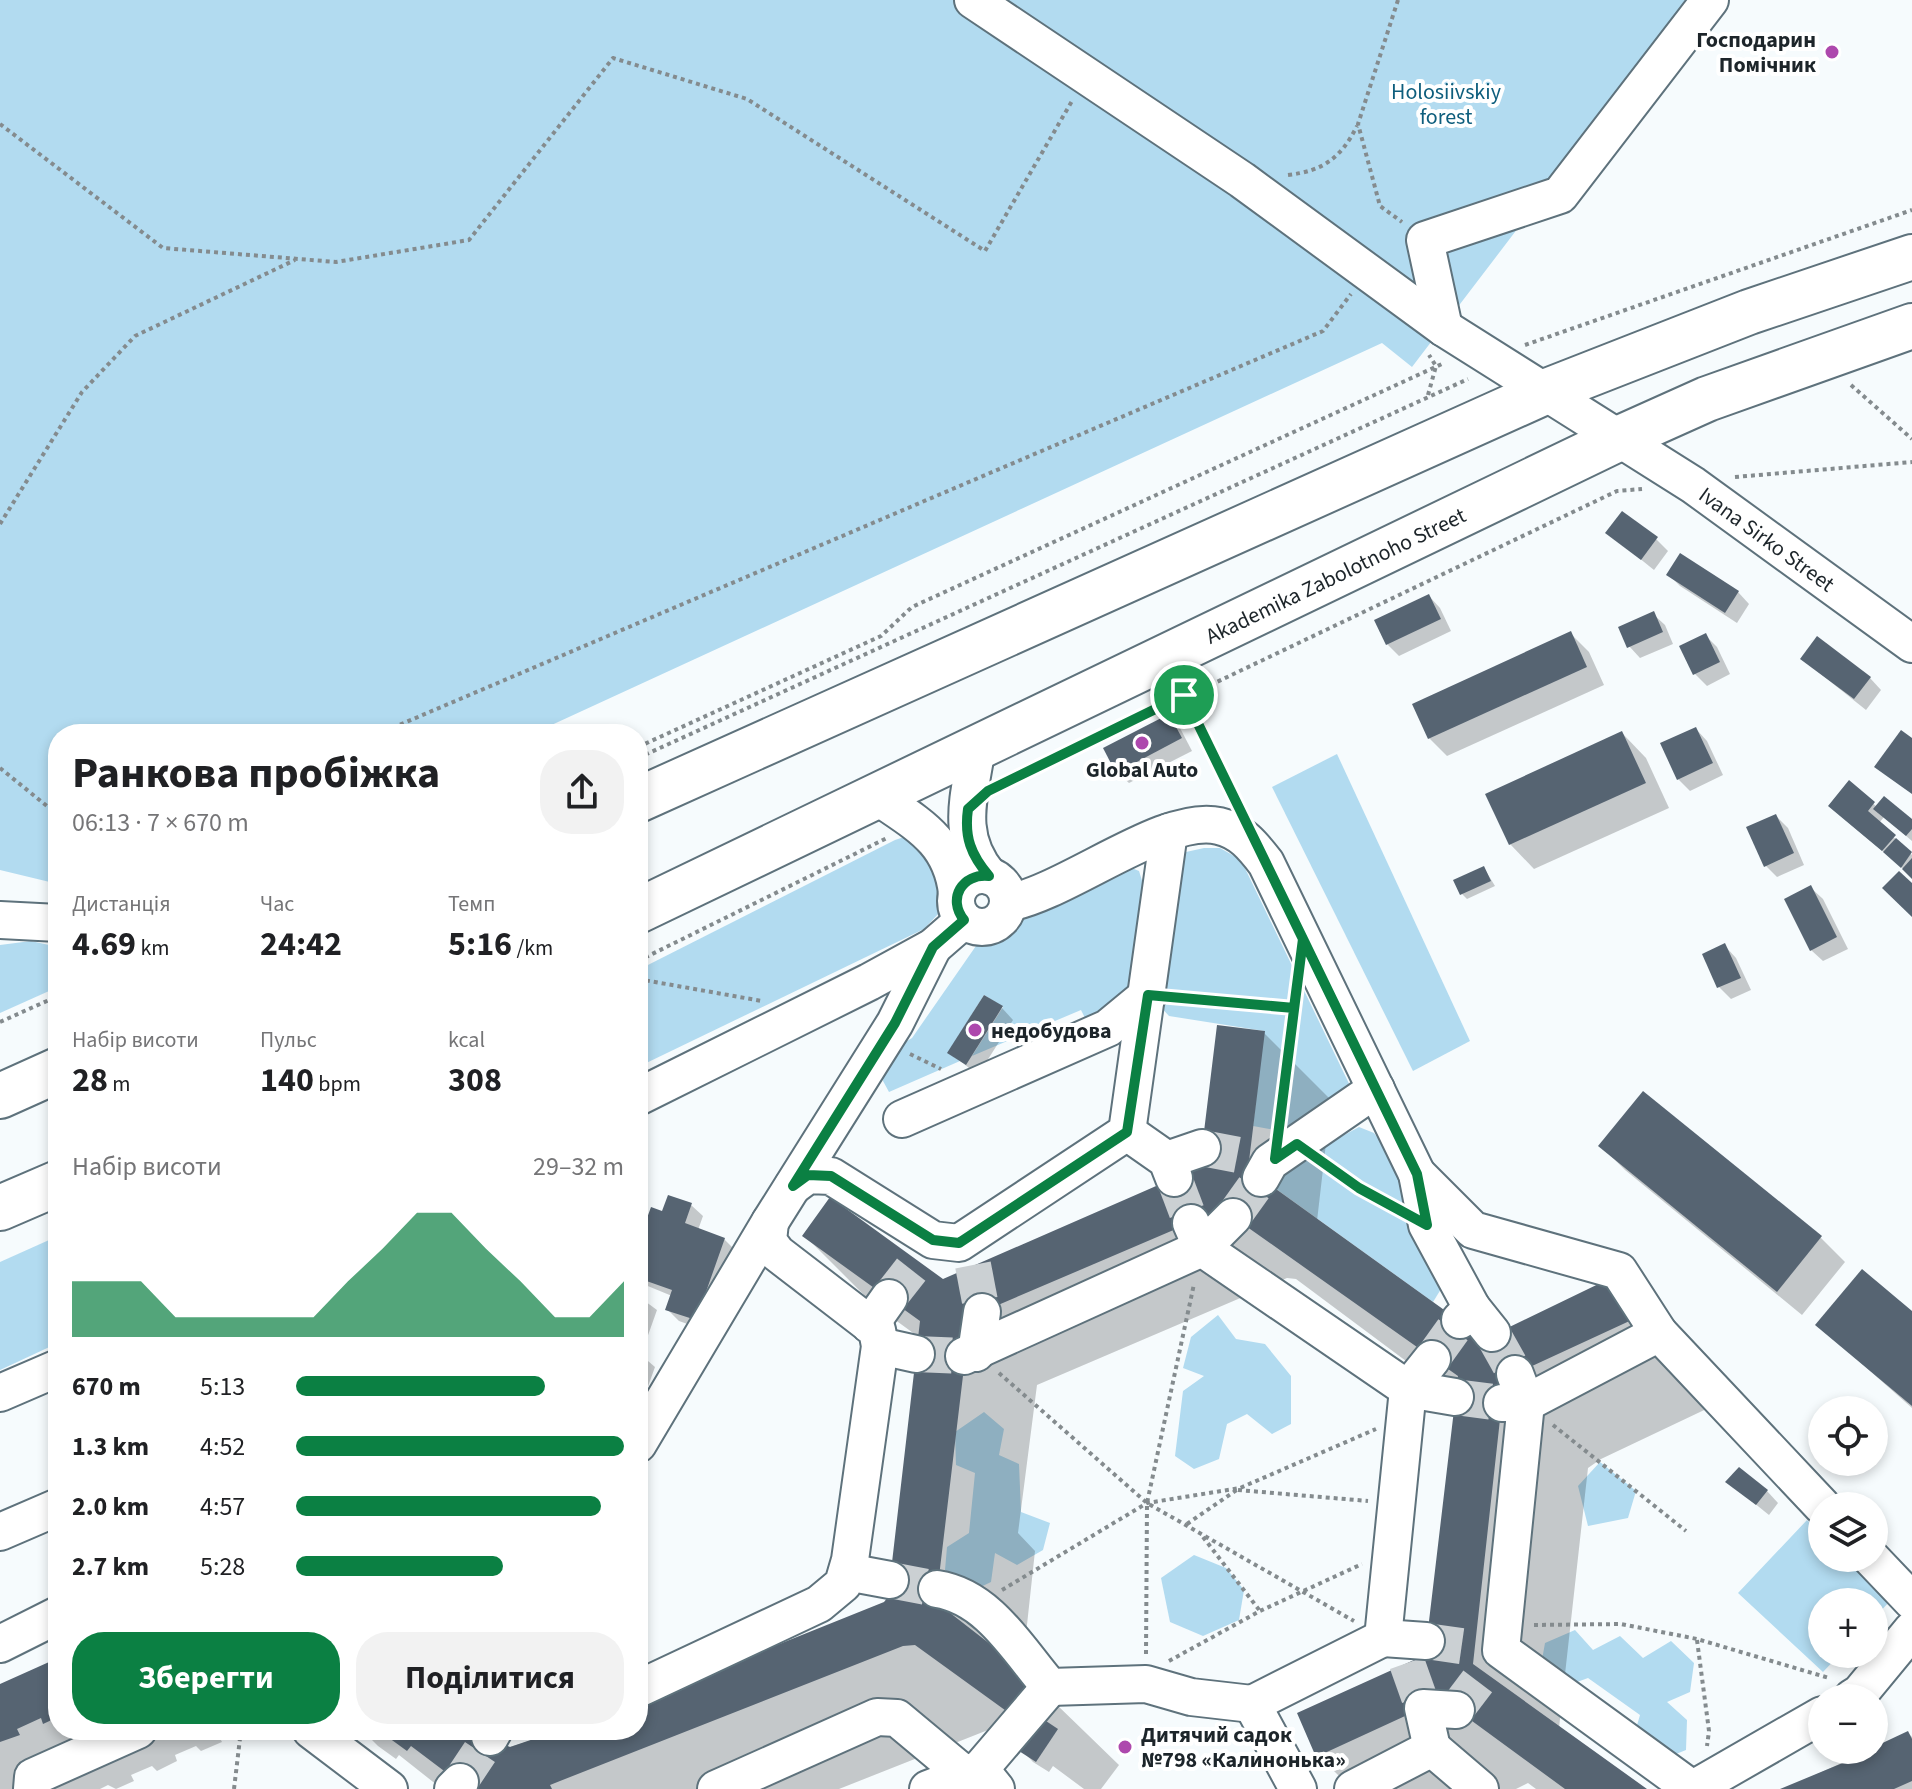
<!DOCTYPE html>
<html lang="uk">
<meta charset="utf-8">
<style>
body{margin:0;font-family:"Source Sans 3",sans-serif;background:#f2f2f2;color:#202124;height:100vh;display:flex;flex-direction:column;font-size:30px;white-space:nowrap}
*{box-sizing:border-box;margin:0}
p{font-size:26px;color:#757577}
.icon{flex:none;width:44px;height:44px;fill:none;stroke:currentColor;stroke-width:2;stroke-linecap:round;stroke-linejoin:round}
.map{position:relative;flex:1;overflow:hidden}
.drawer{position:absolute;left:48px;top:724px;width:600px;height:1016px;display:flex;flex-direction:column;background:#fff;border-radius:32px;box-shadow:0 4px 12px #0003}
.drawer>*{flex:none}
.tools{position:absolute;left:1808px;top:1396px;display:grid;gap:16px}
.tools a{display:grid;place-items:center;width:80px;height:80px;border-radius:50%;background:#fff;box-shadow:0 4px 12px #0003;font-size:40px}
.pin{position:absolute;display:grid;place-items:center;width:68px;height:68px;color:#fff;margin:-34px;border:4px solid #fff;border-radius:50%;box-shadow:0 2px 8px #0007}
.round{display:grid;place-items:center;flex:none;width:84px;height:84px;border-radius:32px;background:#f2f2f2}
.headline{display:flex;align-items:center;justify-content:space-between;height:136px;padding:0 24px}
h1{font-size:44px;font-weight:700;line-height:60px}
.metrics{display:grid;grid-template-columns:repeat(3,1fr);gap:12px;height:136px;padding:8px 24px}
.metrics div{display:grid;align-content:center}
.metrics b{font-size:34px;font-weight:700}
.metrics small{font-size:22px;font-weight:400}
.metrics p{font-size:22px}
.chart{height:224px;padding:16px 24px}
.chart p{display:flex;justify-content:space-between}
.chart svg{width:100%;height:144px;margin-top:8px;fill:#0b8043;opacity:.7}
.action{display:flex;gap:16px;margin-top:auto;padding:16px 24px}
.action a{flex:1;height:92px;border-radius:32px;background:#0b8043;color:#fff;font-size:32px;font-weight:700;line-height:92px;text-align:center}
.action a+a{background:#f2f2f2;color:#202124}
ul{padding:0 24px;list-style:none;font-size:26px}
li{display:grid;grid-template-columns:128px 96px 1fr;align-items:center;height:60px}
li i{height:20px;border-radius:10px;background:#0b8043}
.map>svg:first-child{display:block}
.green{fill:#b2dbf0}
.shadow{fill:#0003}
.building{fill:#566472}
.lines{fill:none;stroke-linecap:round;stroke-linejoin:round}
.minor-tunnel{stroke:#cbd0d3;stroke-width:36;stroke-dasharray:36 18;stroke-linecap:butt}
.minor-casing{stroke:#5e727c;stroke-width:40}
.highway-casing{stroke:#5e727c;stroke-width:48}
.path{stroke:#848b8e;stroke-width:4;stroke-dasharray:4 4;stroke-linecap:butt}
.minor{stroke:#fff;stroke-width:36}
.highway{stroke:#fff;stroke-width:44}
.route-casing{stroke:#fff;stroke-width:16}
.route{stroke:#0b8043;stroke-width:10}
.poi-dot{fill:#ad48ad;stroke:#fff;stroke-width:3}
.labels{text-anchor:middle;stroke-width:8;stroke-linejoin:round;paint-order:stroke}
.poi-label{font-size:22px;font-weight:bold;fill:#1d252a;stroke:#fff;text-anchor:start}
.park-label{font-size:22px;fill:#0e5e7d;stroke:#fff}
.street-label{font-size:22px;fill:#1d252a;stroke:#fff}
</style>
<div class="map">
<svg width="1912" height="1789" viewBox="0 0 1912 1789">
<rect width="100%" height="100%" fill="#f6fbfd"/>
<g class="green">
<polygon points="0,0 1692,0 1412,367 1382,343 532,734 58,734 58,884 0,870"/>
<polygon points="1337,754 1470,1041 1413,1071 1272,787"/>
<polygon points="910,835 924,840 948,896 940,912 924,929 638,1067 638,970 895,840"/>
<polygon points="1204,848 1220,848 1241,860 1355,1096 1286,1132 1253,1126 1264,1031 1169,1016 1156,1002 1178,863 1186,852"/>
<polygon points="1127,866 1139,871 1145,890 1127,1003 1088,1024 1081,1010 972,1056 1003,1007 984,995 948,1053 960,1061 889,1092 883,1081 886,1054 912,1038 978,943"/>
<polygon points="31,941 58,947 58,987 0,1013 0,945"/>
<polygon points="1359,1127 1374,1133 1390,1154 1446,1281 1433,1302 1272,1186 1283,1168"/>
<polygon points="58,1236 58,1343 0,1370 0,1262"/>
<polygon points="1218,1315 1236,1339 1265,1344 1291,1376 1291,1424 1272,1434 1247,1414 1227,1424 1219,1459 1194,1469 1175,1456 1183,1391 1204,1376 1183,1368 1191,1337"/>
<polygon points="984,1412 1004,1429 999,1455 1019,1464 1021,1512 1050,1523 1043,1550 1017,1565 995,1553 991,1582 968,1593 945,1570 947,1547 969,1533 975,1473 956,1465 955,1432"/>
<polygon points="1600,1462 1636,1491 1628,1518 1588,1526 1578,1486"/>
<polygon points="1807,1520 1822,1534 1822,1558 1848,1558 1892,1599 1874,1618 1874,1602 1822,1602 1822,1654 1840,1654 1823,1672 1738,1593"/>
<polygon points="1194,1555 1226,1568 1244,1590 1239,1620 1203,1636 1170,1622 1161,1578"/>
<polygon points="1575,1630 1593,1650 1620,1636 1643,1658 1671,1641 1694,1663 1690,1692 1667,1702 1687,1720 1686,1750 1661,1760 1633,1739 1640,1715 1588,1678 1561,1688 1540,1671 1545,1643"/>
</g>
<g class="shadow">
<polygon points="1608,533 1656,539 1668,551 1654,570"/>
<polygon points="1669,575 1738,592 1749,604 1737,623 1680,586"/>
<polygon points="1429,596 1440,608 1451,631 1399,656 1387,644"/>
<polygon points="1653,614 1665,625 1673,644 1640,658 1629,646"/>
<polygon points="1571,634 1589,652 1604,685 1447,756 1429,738"/>
<polygon points="1705,635 1717,647 1730,674 1707,686 1695,674 1682,647"/>
<polygon points="1802,659 1870,678 1881,690 1866,710"/>
<polygon points="1169,716 1180,728 1192,751 1129,783 1117,772"/>
<polygon points="1696,729 1707,741 1723,775 1690,791 1678,779"/>
<polygon points="1622,733 1646,758 1669,808 1534,869 1510,844"/>
<polygon points="1850,783 1877,807 1912,821 1912,841 1884,817 1879,823 1912,855 1912,876 1842,817"/>
<polygon points="1776,816 1788,828 1804,865 1777,877 1766,866"/>
<polygon points="1484,868 1495,886 1467,899 1462,894"/>
<polygon points="1811,888 1823,899 1848,949 1823,961 1811,950"/>
<polygon points="1725,946 1736,958 1751,990 1731,999 1719,987"/>
<polygon points="1002,1008 1013,1020 978,1075 950,1053"/>
<polygon points="1264,1033 1331,1100 1317,1221 1479,1337 1497,1335 1615,1278 1719,1403 1601,1459 1588,1468 1559,1728 1646,1789 1536,1789 1528,1783 1516,1789 1352,1789 1318,1755 1427,1656 1457,1399 1296,1279 1287,1278 1037,1385 1018,1533 1035,1551 1022,1671 1119,1765 1101,1789 1084,1789 1053,1766 1049,1772 1033,1762 1002,1729 988,1730 839,1789 442,1789 399,1755 396,1759 378,1746 362,1730 470,1730 503,1749 565,1730 638,1730 885,1604 890,1598 920,1338 872,1303 805,1236 943,1281 1201,1168"/>
<polygon points="1644,1094 1821,1238 1845,1262 1802,1315 1625,1170 1601,1146"/>
<polygon points="691,1205 703,1216 698,1230 724,1239 736,1251 707,1331 679,1321 667,1309 672,1296 638,1282 638,1249 663,1214"/>
<polygon points="638,1296 657,1310 641,1355 655,1367 646,1392 641,1390 638,1399 648,1408 638,1435"/>
<polygon points="1912,1314 1912,1408 1818,1325"/>
<polygon points="1728,1482 1767,1491 1778,1503 1769,1515"/>
<polygon points="58,1661 58,1730 232,1730 219,1736 222,1742 201,1751 196,1746 175,1755 177,1761 157,1771 152,1766 131,1775 134,1781 116,1789 108,1785 100,1789 0,1789 0,1687"/>
<polygon points="1908,1733 1912,1737 1912,1789 1784,1789"/>
</g>
<g class="building">
<polygon points="1622,511 1658,537 1641,560 1605,533"/>
<polygon points="1680,553 1739,591 1725,613 1666,575"/>
<polygon points="1429,594 1441,619 1386,645 1374,620"/>
<polygon points="1654,611 1663,632 1627,648 1618,627"/>
<polygon points="1571,631 1587,667 1428,739 1412,704"/>
<polygon points="1706,633 1720,662 1693,675 1679,646"/>
<polygon points="1817,636 1871,677 1854,699 1800,659"/>
<polygon points="1169,714 1182,738 1116,773 1103,748"/>
<polygon points="1696,727 1713,763 1677,780 1660,743"/>
<polygon points="1901,730 1912,738 1912,794 1874,767"/>
<polygon points="1622,731 1646,783 1509,845 1485,794"/>
<polygon points="1849,780 1875,802 1868,811 1896,835 1882,851 1828,806"/>
<polygon points="1884,796 1912,819 1912,829 1906,836 1873,809"/>
<polygon points="1776,814 1794,853 1764,867 1746,827"/>
<polygon points="1896,838 1912,852 1901,868 1883,852"/>
<polygon points="1912,858 1912,879 1902,869"/>
<polygon points="1484,866 1491,881 1460,895 1453,880"/>
<polygon points="1899,871 1912,883 1912,917 1882,888"/>
<polygon points="1811,885 1837,937 1810,951 1784,899"/>
<polygon points="1725,943 1741,978 1717,988 1702,954"/>
<polygon points="984,995 1003,1006 966,1065 947,1053"/>
<polygon points="1217,1025 1265,1031 1248,1169 1479,1335 1497,1333 1615,1276 1636,1318 1515,1374 1504,1383 1473,1664 1647,1789 1565,1789 1442,1699 1316,1757 1297,1713 1425,1655 1458,1376 1226,1212 1218,1211 970,1317 936,1602 1035,1679 1009,1713 915,1645 903,1646 560,1781 550,1785 552,1789 468,1789 411,1746 407,1751 385,1735 389,1730 472,1730 510,1747 560,1730 638,1730 638,1701 884,1602 888,1597 920,1321 802,1236 830,1197 943,1279 1163,1183 1202,1148"/>
<polygon points="1643,1091 1822,1236 1777,1292 1598,1146"/>
<polygon points="668,1195 692,1203 685,1223 725,1238 696,1320 665,1310 672,1290 638,1278 638,1243 651,1207 662,1211"/>
<polygon points="1862,1269 1912,1311 1912,1406 1815,1325"/>
<polygon points="638,1294 646,1297 638,1318"/>
<polygon points="638,1351 644,1354 638,1370"/>
<polygon points="1739,1467 1768,1490 1756,1505 1725,1482"/>
<polygon points="58,1658 58,1717 43,1724 41,1718 17,1729 20,1735 0,1742 0,1684"/>
<polygon points="1040,1717 1058,1729 1036,1762 1019,1751"/>
<polygon points="1908,1731 1912,1739 1912,1781 1894,1789 1780,1789 1874,1750 1874,1747"/>
</g>
<g class="lines">
<g class="minor-tunnel">
<polyline points="1202,1148 1249,1157"/>
<polyline points="1174,1178 1191,1223"/>
<polyline points="1233,1217 1261,1178"/>
<polyline points="973,1265 982,1312"/>
<polyline points="889,1298 918,1261"/>
<polyline points="1492,1333 1515,1374"/>
<polyline points="916,1354 964,1356"/>
<polyline points="1432,1359 1460,1320"/>
<polyline points="1455,1397 1502,1403"/>
<polyline points="890,1580 937,1589"/>
<polyline points="1426,1641 1475,1648"/>
<polyline points="1407,1663 1423,1708"/>
<polyline points="1456,1710 1484,1673"/>
<polyline points="460,1782 490,1737"/>
</g>
<g class="minor-casing">
<g id="minor">
<path id="s1" d="M973 0 1242 180 1444 328 1693 485 1912 644"/>
<polyline points="1444,328 1425,240 1560,195 1710,0"/>
<path d="M977 746C970 796 954 834 989 876"/>
<path d="M874 794C915 823 951 839 957 893"/>
<circle cx="982" cy="901" r="26"/>
<path d="M1008 903C1068 892 1165 813 1219 826 1241 831 1253 846 1266 863L1417 1174 1427 1225 1472 1308 1460 1320"/>
<polyline points="0,920 58,923"/>
<polyline points="638,1097 869,982 933,947 964,920"/>
<polyline points="902,1119 1108,1028 1148,995"/>
<polyline points="1127,1132 1167,1160 1174,1178"/>
<polyline points="1167,1160 1202,1148"/>
<polyline points="1417,1174 1473,1230 1619,1271 1659,1333 1822,1506"/>
<polyline points="1261,1178 1270,1162 1376,1089"/>
<polyline points="793,1186 808,1175 831,1176 933,1240 959,1243 1127,1132 1169,832"/>
<polyline points="1191,1223 1202,1248 1233,1217"/>
<polyline points="1472,1308 1492,1333"/>
<polyline points="870,1325 889,1298"/>
<polyline points="880,1346 916,1354"/>
<polyline points="976,1353 982,1312"/>
<polyline points="964,1356 1202,1248 1408,1389 1455,1397"/>
<polyline points="1515,1374 1526,1403 1501,1650 1692,1789"/>
<polyline points="0,1393 58,1368"/>
<polyline points="1502,1403 1526,1403 1659,1333"/>
<polyline points="638,1444 770,1222 895,1023 933,947"/>
<polyline points="0,1532 58,1507"/>
<polyline points="1871,1558 1912,1601"/>
<polyline points="847,1572 890,1580"/>
<path d="M937 1589C989 1597 1018 1650 1050 1687L1146 1684 1191 1697 1252 1704"/>
<polyline points="1383,1638 1426,1641"/>
<polyline points="0,1644 58,1615"/>
<polyline points="638,1689 819,1604 843,1584 850,1560 880,1346 877,1330 777,1253 768,1241 770,1222"/>
<polyline points="1852,1698 1860,1693 1912,1630"/>
<polyline points="311,1730 389,1789"/>
<polyline points="490,1737 494,1730"/>
<polyline points="1432,1748 1423,1708 1456,1710"/>
<polyline points="980,1769 1050,1687"/>
<polyline points="32,1789 33,1777 138,1730"/>
<polyline points="453,1789 460,1782"/>
<polyline points="716,1789 877,1717 897,1718 963,1773"/>
<polyline points="928,1789 980,1769 996,1789"/>
<polyline points="1298,1789 1252,1704 1383,1638 1408,1389 1432,1359"/>
<polyline points="1353,1789 1432,1748 1480,1789"/>
<polyline points="1693,1789 1822,1715"/>
</g>
</g>
<g class="highway-casing">
<g id="highway">
<polyline points="638,800 1547,391 1749,312 1912,257"/>
<path id="s2" d="M638 911 1620 438 1707 399 1912 326"/>
<polyline points="0,1096 58,1070"/>
<polyline points="0,1208 58,1183"/>
</g>
</g>
<g class="path">
<polyline points="1398,0 1358,124 1380,206 1402,222"/>
<polyline points="0,124 163,248 336,262 469,240 613,58 747,99 985,251 1072,101"/>
<path d="M1288 175C1323 171 1341 158 1357 126"/>
<polyline points="1525,345 1912,210"/>
<polyline points="1851,385 1912,439"/>
<polyline points="1428,395 1436,366 1429,355"/>
<polyline points="1735,477 1912,462"/>
<polyline points="0,524 82,392 135,336 295,260"/>
<polyline points="1184,695 1236,800"/>
<polyline points="378,734 1323,331 1351,294"/>
<polyline points="638,747 881,636 912,607 1442,364"/>
<polyline points="638,758 1468,379"/>
<polyline points="0,768 58,815"/>
<polyline points="1001,785 1617,491 1642,489"/>
<polyline points="638,961 887,838"/>
<polyline points="638,979 762,1001"/>
<polyline points="1178,997 1294,1008"/>
<polyline points="0,1022 58,996"/>
<polyline points="910,1054 941,1069"/>
<polyline points="1280,1117 1296,995"/>
<polyline points="1323,1162 1393,1207"/>
<polyline points="999,1373 1147,1503 1354,1621"/>
<polyline points="1553,1425 1686,1531"/>
<polyline points="1238,1490 1368,1501"/>
<polyline points="1187,1524 1238,1489"/>
<polyline points="1203,1537 1260,1611"/>
<polyline points="1002,1590 1147,1503 1240,1488 1376,1429"/>
<polyline points="1534,1625 1621,1624 1697,1639 1829,1678"/>
<polyline points="1697,1640 1709,1731 1707,1746"/>
<polyline points="1146,1654 1147,1503 1194,1284"/>
<polyline points="1169,1661 1260,1611 1362,1564"/>
<polyline points="234,1789 241,1730"/>
</g>
<use href="#minor" class="minor"/>
<use href="#highway" class="highway"/>
</g>
<g class="lines">
<g class="route-casing">
<path id="route" d="M1184 695 988 791 968 809C964 837 971 855 989 876 962 873 947 899 964 920L933 947 895 1023 793 1186 808 1175 831 1176 933 1240 959 1243 1127 1132 1148 995 1294 1008 1303 939 1417 1174 1427 1225 1359 1188 1297 1144 1275 1159 1303 939 1184 695"/>
</g>
<use href="#route" class="route"/>
</g>
<g class="poi-dot">
<circle cx="1832" cy="52" r="8"/>
<circle cx="1142" cy="743" r="8"/>
<circle cx="975" cy="1030" r="8"/>
<circle cx="1125" cy="1747" r="8"/>
</g>
<g class="labels">
<g class="poi-label">
<text x="1816" y="47" text-anchor="end">Господарин<tspan x="1816" dy="25">Помічник</tspan></text>
<text x="1142" y="777" text-anchor="middle">Global Auto</text>
<text x="991" y="1038">недобудова</text>
<text x="1141" y="1742">Дитячий садок<tspan x="1141" dy="25">№798 «Калинонька»</tspan></text>
</g>
<g class="park-label">
<text x="1446" y="99">Holosiivskiy<tspan x="1446" dy="25">forest</tspan></text>
</g>
<g class="street-label">
<text dy="8" stroke="none"><textPath href="#s1" startOffset="960">Ivana Sirko Street</textPath></text>
<text dy="8" stroke="none"><textPath href="#s2" startOffset="774">Akademika Zabolotnoho Street</textPath></text>
</g>
</g>
</svg>
<div class="tools">
<a><svg class="icon" aria-label="locate" viewBox="0 0 24 24"><circle cx="12" cy="12" r="6"/><path d="M12 2v4M12 18v4M2 12h4M18 12h4"/></svg></a>
<a><svg class="icon" aria-label="layers" viewBox="0 0 24 24"><path d="M12 4l9 5-9 5-9-5zM3 14l9 5 9-5"/></svg></a>
<a>+</a>
<a>−</a>
</div>
<div class="pin" style="left:1184px;top:695px;background:#1e9e55"><svg class="icon" aria-label="arrive" viewBox="0 0 24 24"><path d="M6 21V4h12l-3 4 3 4H6"/></svg></div>
<section class="drawer">
<div class="headline"><div><h1>Ранкова пробіжка</h1><p>06:13 · 7 × 670 m</p></div><a class="round"><svg class="icon" aria-label="share" viewBox="0 0 24 24"><path d="M12 15V3M7 8l5-5 5 5M5 13v7h14v-7"/></svg></a></div>
<div class="metrics">
<div><p>Дистанція</p><b>4.69<small> km</small></b></div>
<div><p>Час</p><b>24:42</b></div>
<div><p>Темп</p><b>5:16<small> /km</small></b></div>
</div>
<div class="metrics">
<div><p>Набір висоти</p><b>28<small> m</small></b></div>
<div><p>Пульс</p><b>140<small> bpm</small></b></div>
<div><p>kcal</p><b>308</b></div>
</div>
<div class="chart"><p><span>Набір висоти</span>29–32 m</p>
<svg viewBox="0 0 160 44" preserveAspectRatio="none"><path d="M0 44V27L10 27L20 27L30 38L40 38L50 38L60 38L70 38L80 27L90 17L100 6L110 6L120 17L130 27L140 38L150 38L160 27V44z"/></svg>
</div>
<ul>
<li><b>670 m</b>5:13<i style="width:76%"></i></li>
<li><b>1.3 km</b>4:52<i style="width:100%"></i></li>
<li><b>2.0 km</b>4:57<i style="width:93%"></i></li>
<li><b>2.7 km</b>5:28<i style="width:63%"></i></li>
</ul>
<div class="action"><a>Зберегти</a><a>Поділитися</a></div>
</section>
</div>
